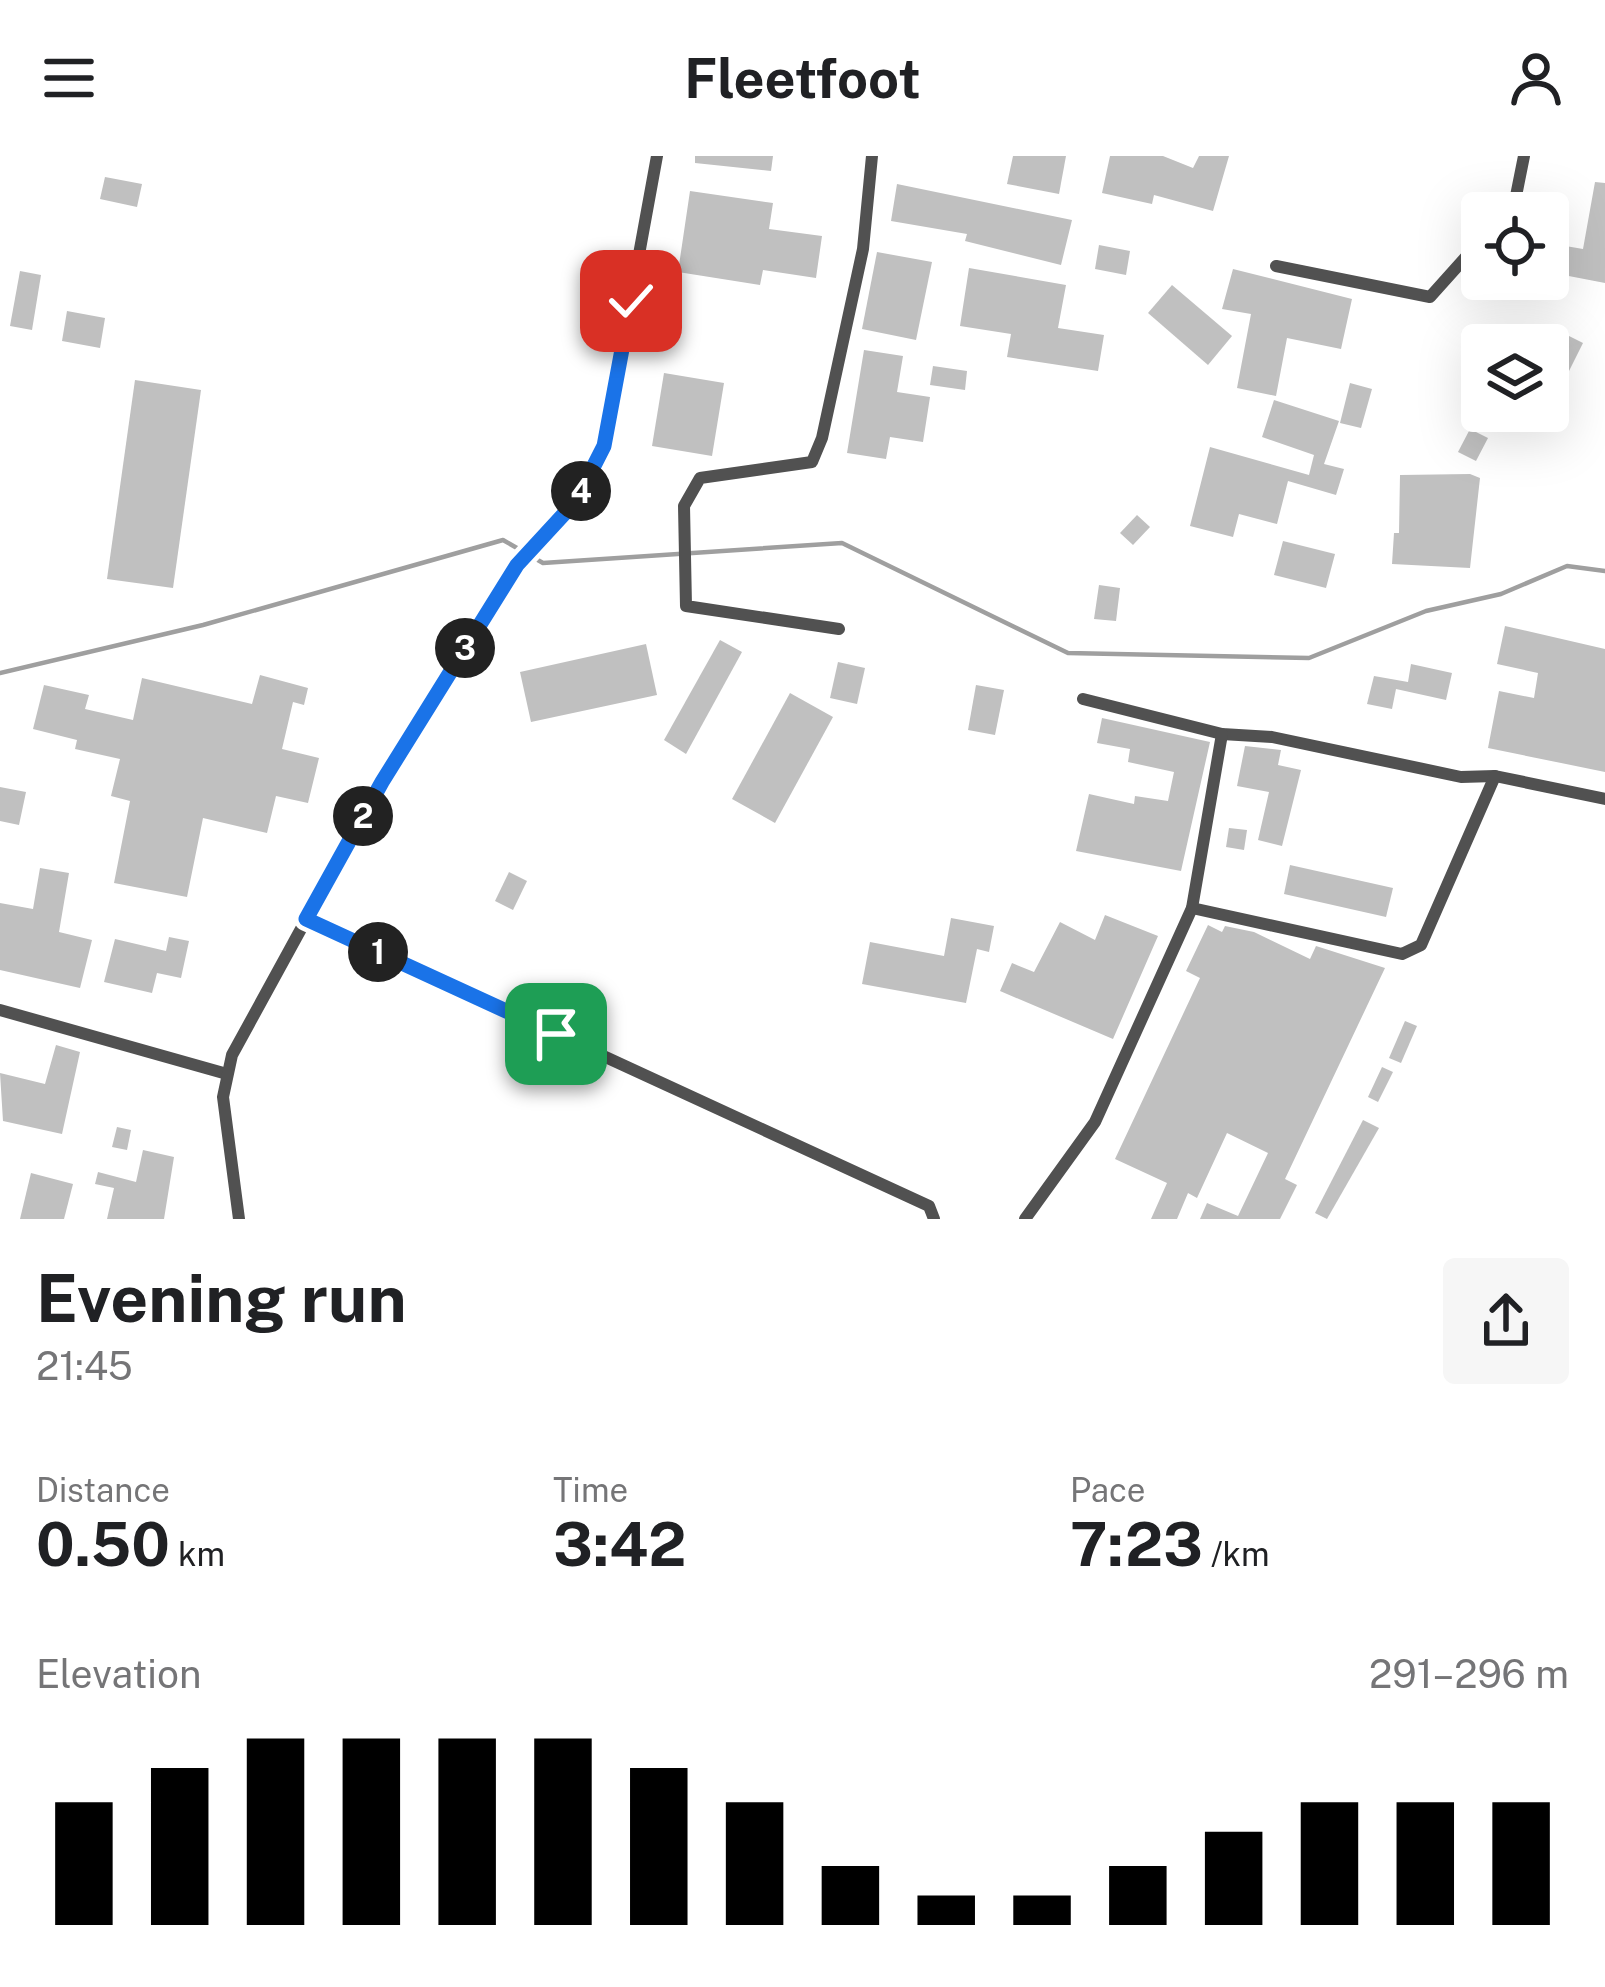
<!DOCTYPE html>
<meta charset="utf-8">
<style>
body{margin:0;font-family:"Public Sans",sans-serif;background:#f6f6f6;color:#202124;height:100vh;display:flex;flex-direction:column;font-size:45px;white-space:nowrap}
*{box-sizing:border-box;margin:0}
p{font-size:39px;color:#757577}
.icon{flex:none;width:66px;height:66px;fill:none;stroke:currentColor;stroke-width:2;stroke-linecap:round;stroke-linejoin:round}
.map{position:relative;height:1063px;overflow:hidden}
.side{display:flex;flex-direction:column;background:#fff;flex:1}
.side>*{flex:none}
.tools{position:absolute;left:1461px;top:36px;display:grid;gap:24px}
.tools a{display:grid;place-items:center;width:108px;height:108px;border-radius:12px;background:#fff;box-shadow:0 12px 48px #0002;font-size:60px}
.pin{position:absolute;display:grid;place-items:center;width:102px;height:102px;color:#fff;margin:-51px;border-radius:24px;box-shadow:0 6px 18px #0006}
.km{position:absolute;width:60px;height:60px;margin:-30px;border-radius:50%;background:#222;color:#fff;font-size:33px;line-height:60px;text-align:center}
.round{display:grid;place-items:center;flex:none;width:126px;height:126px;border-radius:12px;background:#f6f6f6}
.summary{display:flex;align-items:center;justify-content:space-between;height:204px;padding:0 36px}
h1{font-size:66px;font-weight:700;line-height:90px}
.stats{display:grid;grid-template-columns:repeat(3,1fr);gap:18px;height:204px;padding:12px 36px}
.stats div{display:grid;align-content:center}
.stats b{font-size:60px;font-weight:700}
.stats small{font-size:33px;font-weight:400}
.stats p{font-size:33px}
.chart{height:336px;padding:24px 36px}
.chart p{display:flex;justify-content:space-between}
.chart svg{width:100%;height:216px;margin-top:12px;stroke:#000;stroke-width:6}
header{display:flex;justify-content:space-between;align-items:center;height:156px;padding:0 36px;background:#fff;font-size:54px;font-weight:700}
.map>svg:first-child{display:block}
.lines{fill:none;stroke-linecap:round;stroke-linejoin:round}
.stream{stroke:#9f9f9f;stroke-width:4.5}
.building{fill:#c0c0c0}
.street{stroke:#515151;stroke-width:12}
.route-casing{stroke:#fff;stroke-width:24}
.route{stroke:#1a73e8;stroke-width:15}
</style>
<header><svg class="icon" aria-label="menu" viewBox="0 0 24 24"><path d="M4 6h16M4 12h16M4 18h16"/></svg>Fleetfoot<svg class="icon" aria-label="person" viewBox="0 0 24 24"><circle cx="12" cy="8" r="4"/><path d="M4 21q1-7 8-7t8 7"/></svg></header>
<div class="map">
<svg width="1605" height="1063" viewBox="0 0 1605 1063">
<rect width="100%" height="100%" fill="#fff"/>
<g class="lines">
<polyline class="stream" points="0,517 203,469 503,384 543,407 842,387 1068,497 1309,502 1426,455 1501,438 1567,410 1605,415"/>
</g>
<g class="building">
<polygon points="695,0 773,0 771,15 695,7"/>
<polygon points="1013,0 1066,0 1059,38 1007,28"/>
<polygon points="1110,0 1163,0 1193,12 1199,0 1229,0 1213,55 1154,39 1152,48 1102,37"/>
<polygon points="105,21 142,28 137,51 100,43"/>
<polygon points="1595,26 1605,27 1605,127 1548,116 1548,87 1583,93"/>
<polygon points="897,28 1072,64 1061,109 965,85 967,78 891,65"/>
<polygon points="690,35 773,47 769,73 822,80 816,122 763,114 760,129 678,116"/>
<polygon points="1099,89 1130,95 1126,119 1095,113"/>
<polygon points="877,96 932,106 916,184 862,173"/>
<polygon points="969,112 1066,129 1058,172 1104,179 1098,215 1007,201 1011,178 960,170"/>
<polygon points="1233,113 1352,143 1341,193 1287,182 1276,240 1237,232 1251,158 1222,153"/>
<polygon points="20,115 41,119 32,174 10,170"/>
<polygon points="1172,129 1232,180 1208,209 1148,157"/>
<polygon points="67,155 105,162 100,192 62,185"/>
<polygon points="1547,169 1583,187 1556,241 1548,237 1548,189 1537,189"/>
<polygon points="864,194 903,200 897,236 930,241 923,286 890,281 886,303 847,297"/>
<polygon points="933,210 967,215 965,234 930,229"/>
<polygon points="664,217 724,227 712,300 652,290"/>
<polygon points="135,224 201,234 173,432 107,423"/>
<polygon points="1350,227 1372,233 1361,272 1340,267"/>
<polygon points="1274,244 1339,265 1324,308 1344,313 1336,339 1288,325 1277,368 1239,358 1233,381 1190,370 1210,291 1309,319 1314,299 1262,281"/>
<polygon points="1470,273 1488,282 1476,305 1458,296"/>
<polygon points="1470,318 1480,322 1470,412 1392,408 1394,377 1399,377 1400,319"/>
<polygon points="1137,359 1150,371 1133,389 1120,377"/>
<polygon points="1283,385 1335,398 1326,432 1274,419"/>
<polygon points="1099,429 1120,432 1116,465 1094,463"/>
<polygon points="1505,470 1605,493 1605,616 1488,592 1499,535 1534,542 1538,517 1497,508"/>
<polygon points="720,484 742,496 686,598 664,584"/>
<polygon points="646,488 657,539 531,566 520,516"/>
<polygon points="838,506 865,512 857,548 830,542"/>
<polygon points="1411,508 1452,517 1446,544 1396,533 1392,553 1367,548 1374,520 1408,526"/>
<polygon points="260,519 308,532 304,549 293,546 282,593 319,602 308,647 276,640 267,677 203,662 187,741 114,727 130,645 111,640 120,603 75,593 77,584 33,573 44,529 89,539 85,553 133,564 142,522 252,548"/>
<polygon points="976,529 1004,534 995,579 968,574"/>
<polygon points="790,537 833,561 775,667 732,643"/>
<polygon points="1102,562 1210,586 1181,715 1076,695 1089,638 1134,648 1135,640 1168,645 1174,616 1128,606 1130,593 1097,587"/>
<polygon points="1245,590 1281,594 1278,609 1301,614 1282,690 1258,684 1269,636 1237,630"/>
<polygon points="0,631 26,636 19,669 0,665"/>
<polygon points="1229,672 1247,674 1244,694 1226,691"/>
<polygon points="1290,709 1393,732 1386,761 1284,738"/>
<polygon points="40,712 69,717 59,776 92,784 80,832 0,814 0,747 33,753"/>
<polygon points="509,716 527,725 513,754 495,745"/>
<polygon points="1105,759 1158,780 1113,883 1000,835 1012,807 1034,816 1060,766 1095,784"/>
<polygon points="951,762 994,770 989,796 977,793 966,847 862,828 870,786 944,800"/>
<polygon points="1208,769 1222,776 1225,770 1254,776 1310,803 1316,790 1385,812 1285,1023 1297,1029 1280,1063 1200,1063 1207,1047 1238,1060 1268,997 1227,977 1197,1042 1188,1037 1177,1063 1151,1063 1167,1027 1115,1003 1200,822 1186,815"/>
<polygon points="169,781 189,785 181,822 157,817 152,837 104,826 115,783 166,795"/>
<polygon points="1405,865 1417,870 1401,907 1389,902"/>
<polygon points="56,889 80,896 62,978 3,965 0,917 45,928"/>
<polygon points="1382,911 1393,916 1378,946 1368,941"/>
<polygon points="1363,964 1379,972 1327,1063 1315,1057"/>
<polygon points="117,971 131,974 127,994 112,991"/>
<polygon points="143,994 174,1001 164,1063 107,1063 114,1032 95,1028 98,1016 136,1026"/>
<polygon points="31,1017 73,1028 64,1063 20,1063"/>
</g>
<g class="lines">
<g class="street">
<polyline points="1503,57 1516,40 1524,0"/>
<polyline points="1276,110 1430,141 1482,83"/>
<polyline points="839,473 686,450 684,350 700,322 812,306 822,282 863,93 872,0"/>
<polyline points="1083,543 1222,578 1272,581 1461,621 1495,620 1605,643"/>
<polyline points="1192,752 1402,798 1421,789 1495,620"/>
<polyline points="306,763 929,1050 934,1063"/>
<polyline points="0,854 227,918"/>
<polyline points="239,1063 223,941 232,899 382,625 517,409 576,345 604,290 657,0"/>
<polyline points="1025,1063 1095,966 1192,752 1222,578"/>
</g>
</g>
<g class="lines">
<g class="route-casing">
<polyline id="route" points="556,878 306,763 382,626 517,409 576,345 604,290 631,145"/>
</g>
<use href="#route" class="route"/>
</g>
</svg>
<div class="tools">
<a><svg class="icon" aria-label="locate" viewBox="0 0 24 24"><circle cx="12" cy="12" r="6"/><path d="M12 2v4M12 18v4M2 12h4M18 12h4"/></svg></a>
<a><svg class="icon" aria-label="layers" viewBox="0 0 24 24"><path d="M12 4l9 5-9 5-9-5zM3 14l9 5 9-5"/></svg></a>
</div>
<div class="pin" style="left:556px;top:878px;background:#1e9e55"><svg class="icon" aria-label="arrive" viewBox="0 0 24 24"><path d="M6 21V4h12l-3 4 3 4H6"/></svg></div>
<div class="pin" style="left:631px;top:145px;background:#d93025"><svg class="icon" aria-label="check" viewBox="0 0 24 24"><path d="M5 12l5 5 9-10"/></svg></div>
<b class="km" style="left:378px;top:796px">1</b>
<b class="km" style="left:363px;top:660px">2</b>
<b class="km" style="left:465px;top:492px">3</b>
<b class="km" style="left:581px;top:335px">4</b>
</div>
<section class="side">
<div class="summary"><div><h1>Evening run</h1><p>21:45</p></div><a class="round"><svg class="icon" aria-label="share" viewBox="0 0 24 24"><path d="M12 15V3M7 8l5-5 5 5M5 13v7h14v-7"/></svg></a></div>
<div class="stats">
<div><p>Distance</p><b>0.50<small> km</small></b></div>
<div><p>Time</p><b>3:42</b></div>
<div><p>Pace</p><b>7:23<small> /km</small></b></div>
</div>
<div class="chart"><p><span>Elevation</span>291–296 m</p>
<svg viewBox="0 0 160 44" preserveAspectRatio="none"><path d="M5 44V19M15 44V12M25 44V6M35 44V6M45 44V6M55 44V6M65 44V12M75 44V19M85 44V32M95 44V38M105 44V38M115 44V32M125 44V25M135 44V19M145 44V19M155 44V19"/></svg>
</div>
</section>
